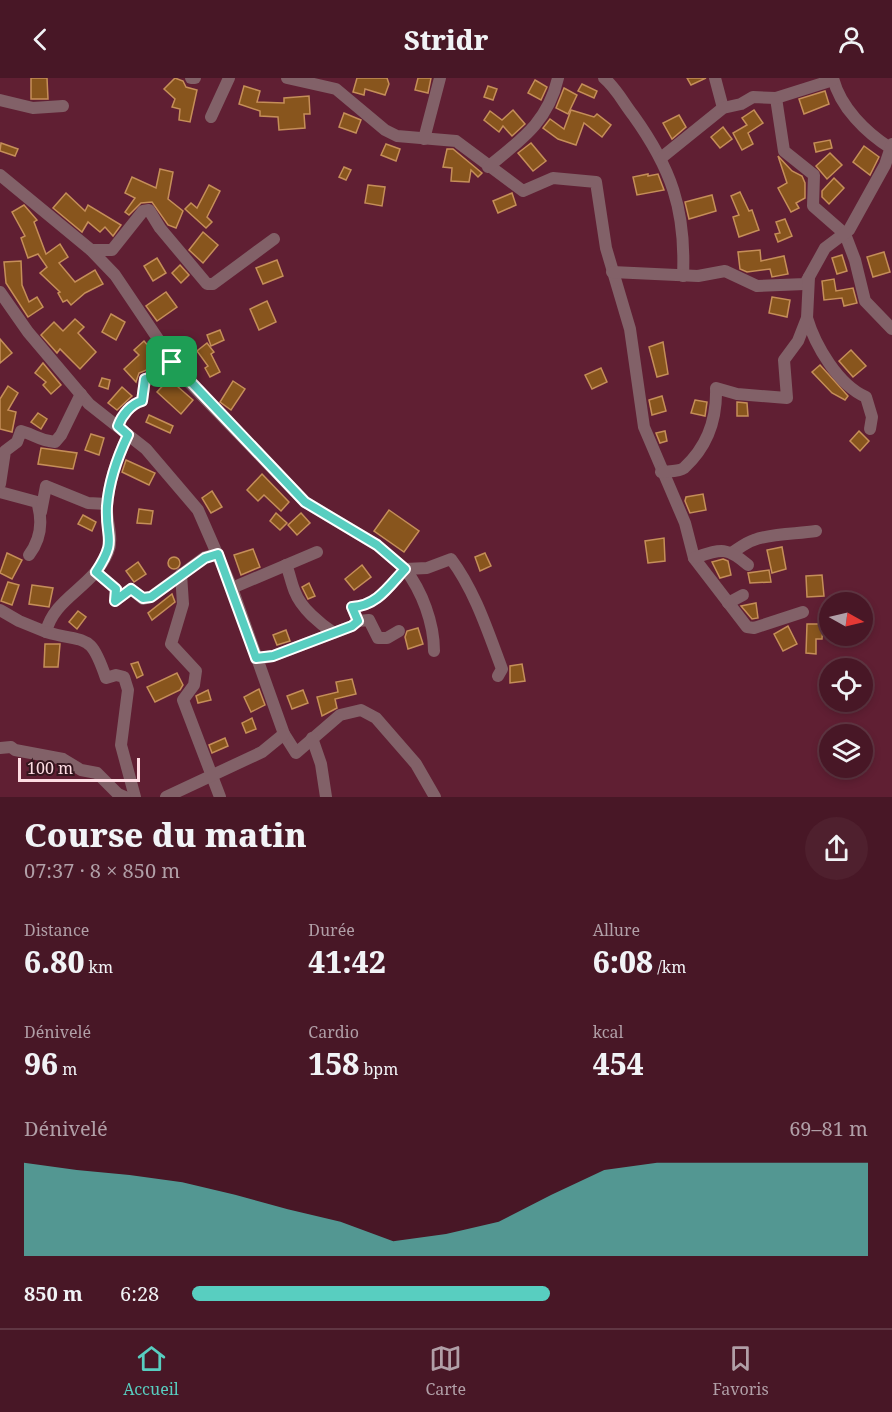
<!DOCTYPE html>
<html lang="fr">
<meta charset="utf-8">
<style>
body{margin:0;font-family:"Noto Serif",serif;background:#4f202e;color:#f1f3f6;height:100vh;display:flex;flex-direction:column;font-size:22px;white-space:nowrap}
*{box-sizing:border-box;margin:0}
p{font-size:20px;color:#b19fa7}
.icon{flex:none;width:33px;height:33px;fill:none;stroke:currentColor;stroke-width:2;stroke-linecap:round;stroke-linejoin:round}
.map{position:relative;height:719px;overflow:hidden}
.sheet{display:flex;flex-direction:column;background:#481726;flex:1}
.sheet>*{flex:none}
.needle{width:39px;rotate:98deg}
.buttons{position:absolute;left:819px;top:514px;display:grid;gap:12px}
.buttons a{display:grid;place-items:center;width:54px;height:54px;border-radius:50%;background:#481726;box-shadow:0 3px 9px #0003,0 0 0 2px #603643;font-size:30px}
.scale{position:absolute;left:18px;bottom:15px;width:122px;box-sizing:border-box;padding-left:6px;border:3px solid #fedce3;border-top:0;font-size:16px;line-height:21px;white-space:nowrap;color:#fedce3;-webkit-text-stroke:4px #34161e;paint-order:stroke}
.pin{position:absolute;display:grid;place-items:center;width:51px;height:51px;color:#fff;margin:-26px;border-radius:12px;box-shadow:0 3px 9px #0006}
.round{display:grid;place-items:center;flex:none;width:63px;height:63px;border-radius:32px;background:#4f202e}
.head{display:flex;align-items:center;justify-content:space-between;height:102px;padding:0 24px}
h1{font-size:33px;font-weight:800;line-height:45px}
.figures{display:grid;grid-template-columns:repeat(3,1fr);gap:9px;height:102px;padding:6px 24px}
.figures div{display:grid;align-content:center}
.figures b{font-size:30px;font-weight:800}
.figures small{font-size:16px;font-weight:400}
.figures p{font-size:16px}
.chart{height:168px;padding:12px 24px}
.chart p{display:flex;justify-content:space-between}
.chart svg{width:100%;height:108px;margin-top:6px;fill:#58cec0;opacity:.7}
ul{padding:0 24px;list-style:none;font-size:20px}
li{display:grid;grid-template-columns:96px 72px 1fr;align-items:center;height:45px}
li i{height:15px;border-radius:8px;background:#58cec0}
header{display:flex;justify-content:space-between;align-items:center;height:78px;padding:0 24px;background:#481726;font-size:27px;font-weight:800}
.tabs{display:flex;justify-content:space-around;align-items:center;height:84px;border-top:2px solid #603643;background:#481726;font-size:16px;color:#b19fa7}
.tabs a{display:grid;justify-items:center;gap:3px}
.tabs .selected{color:#58cec0}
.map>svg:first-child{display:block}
.building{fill:#88551d;stroke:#c58e59;stroke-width:1.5}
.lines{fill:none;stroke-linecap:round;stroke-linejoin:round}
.minor{stroke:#826168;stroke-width:12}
.route-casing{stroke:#fff;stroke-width:12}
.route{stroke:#58cec0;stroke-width:8}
</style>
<header><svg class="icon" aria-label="back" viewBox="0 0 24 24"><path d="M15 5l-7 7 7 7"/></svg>Stridr<svg class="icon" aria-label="person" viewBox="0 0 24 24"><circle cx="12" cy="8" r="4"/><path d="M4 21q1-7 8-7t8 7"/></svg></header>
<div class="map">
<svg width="892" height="719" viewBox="0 0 892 719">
<rect width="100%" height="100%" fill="#601f33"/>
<g class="building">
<polygon points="31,0 47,0 48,21 31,21"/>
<polygon points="175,0 183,3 186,9 197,12 190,44 179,42 180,31 172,29 175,21 164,11"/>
<polygon points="357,0 387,0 389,6 385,17 365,11 364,17 353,14"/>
<polygon points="418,0 431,0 428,15 415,12"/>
<polygon points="687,0 706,0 691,7"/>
<polygon points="535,2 547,9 541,22 528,15"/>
<polygon points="582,6 597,13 594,20 578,13"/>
<polygon points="244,8 260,13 257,24 284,25 284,20 309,18 310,36 304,36 305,50 279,52 278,39 260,38 260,33 239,26"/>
<polygon points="488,8 497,11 493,22 484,19"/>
<polygon points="564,10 577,17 568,36 556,30"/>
<polygon points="825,13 829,26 804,36 799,21"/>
<polygon points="513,32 525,46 512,58 503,48 499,54 484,42 490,33 502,42"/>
<polygon points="571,32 594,39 597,36 611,47 602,59 584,45 576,67 558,61 543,50 550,41 564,51"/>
<polygon points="754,32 763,45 748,55 753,66 742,72 733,55 747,47 742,40"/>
<polygon points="344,35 361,42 356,55 339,49"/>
<polygon points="679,37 686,49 672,61 663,45"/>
<polygon points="723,49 732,61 720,70 711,59"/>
<polygon points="830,62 832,70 816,74 814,65"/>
<polygon points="1,65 18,71 15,78 0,73"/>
<polygon points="531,65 546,83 533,93 518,75"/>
<polygon points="386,66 400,71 396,83 381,77"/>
<polygon points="864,68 879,79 870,97 853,84"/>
<polygon points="447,71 453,71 482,95 478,99 471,92 469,104 451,103 452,90 443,89"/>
<polygon points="830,75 842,87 827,101 816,88"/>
<polygon points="778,78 792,93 802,98 805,105 805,120 796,125 799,130 791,134 778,110 787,105"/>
<polygon points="344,89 351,92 346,102 339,99"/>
<polygon points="160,91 173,94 168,121 183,133 176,150 168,147 152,124 141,125 129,137 125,134 135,120 125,115 132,99 156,110"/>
<polygon points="648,96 648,98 658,96 664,112 637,117 633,99"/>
<polygon points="834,100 844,110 829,126 822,119 822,113"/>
<polygon points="209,107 220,113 207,139 212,144 206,150 185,131 191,125 197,130"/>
<polygon points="368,107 385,109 382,128 365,125"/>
<polygon points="740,114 749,133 752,132 759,152 739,159 733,139 739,137 731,118"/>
<polygon points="66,115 85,133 88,127 121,147 113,158 105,149 100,154 88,144 82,154 53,130"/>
<polygon points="512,115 516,127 498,135 493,123"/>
<polygon points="712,117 716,133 689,141 685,124"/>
<polygon points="24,127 37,142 34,144 46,176 60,166 68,179 59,185 75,204 95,192 103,206 85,215 71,227 67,222 63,224 58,215 60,214 40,195 47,189 38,176 28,180 21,160 25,158 12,134"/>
<polygon points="785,141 792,158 778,164 775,156 780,155 776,144"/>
<polygon points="203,154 218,167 203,185 189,172"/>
<polygon points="760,172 761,183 784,178 788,196 772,199 770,191 747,194 740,191 738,174"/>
<polygon points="884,174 890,194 873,199 867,179"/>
<polygon points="842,177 847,193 837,196 832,180"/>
<polygon points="157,180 166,195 153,203 144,188"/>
<polygon points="277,182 283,198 263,206 256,190"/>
<polygon points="21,183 22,207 29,224 37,219 43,229 28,239 6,205 4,184"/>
<polygon points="180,187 189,197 181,205 172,195"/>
<polygon points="834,201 836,213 853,210 857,225 844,228 842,220 824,222 822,203"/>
<polygon points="166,214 177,229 157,243 146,228"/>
<polygon points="772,219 790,222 787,239 769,235"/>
<polygon points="267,223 276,244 259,252 250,231"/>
<polygon points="111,236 125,244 116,262 102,254"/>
<polygon points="75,241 84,249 78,255 96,274 80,291 60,271 57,275 41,257 54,244 63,253"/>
<polygon points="220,252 224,262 211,268 207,257"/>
<polygon points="0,261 12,275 0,285"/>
<polygon points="144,263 160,282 149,291 139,295 136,304 124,291 139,277 134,272"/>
<polygon points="663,264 668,296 657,299 649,269"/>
<polygon points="207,265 214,274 211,276 220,294 210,299 205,290 208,288 197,273"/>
<polygon points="851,272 866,288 853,299 839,283"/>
<polygon points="43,285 61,307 51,316 43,307 46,304 35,295"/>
<polygon points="820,287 848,318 845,322 832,315 812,294"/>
<polygon points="601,290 607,304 592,311 585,297"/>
<polygon points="102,300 110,302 108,311 99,308"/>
<polygon points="169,301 193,322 181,336 157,314"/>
<polygon points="233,303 245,311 231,332 220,324"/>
<polygon points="8,308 18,315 8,332 16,334 12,354 0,351 0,321"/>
<polygon points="122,309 132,318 117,332 108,325"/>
<polygon points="662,318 666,333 652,337 649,322"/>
<polygon points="695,322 707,324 705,338 691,335"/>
<polygon points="737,324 747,325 748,338 737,338"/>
<polygon points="38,335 47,341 41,351 31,344"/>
<polygon points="149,337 173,348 170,355 146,344"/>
<polygon points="665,353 667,363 660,365 656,355"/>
<polygon points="859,353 869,363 860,373 850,363"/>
<polygon points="91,356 104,360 99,377 85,372"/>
<polygon points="41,370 77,375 73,391 38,386"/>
<polygon points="126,382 155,395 149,407 122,394"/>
<polygon points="262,396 289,424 281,433 264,417 258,423 247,412"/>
<polygon points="212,413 222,429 211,435 202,420"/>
<polygon points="703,416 706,432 690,435 685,423 686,419"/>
<polygon points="139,431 153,433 151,446 137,445"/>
<polygon points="389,432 419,453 404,474 374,453"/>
<polygon points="276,435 287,445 280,452 270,443"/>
<polygon points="301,435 310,445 297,457 288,447"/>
<polygon points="83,437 96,444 92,453 78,446"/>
<polygon points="664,460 665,483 648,485 645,463"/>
<polygon points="782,469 786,491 772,495 767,472"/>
<polygon points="253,471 260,489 241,497 234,477"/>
<polygon points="7,475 22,482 12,501 0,495"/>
<polygon points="485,475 491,488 480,493 475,479"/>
<circle cx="174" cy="485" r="6"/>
<polygon points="723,481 728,483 731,497 720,500 712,484"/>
<polygon points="138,484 146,496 134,504 126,493"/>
<polygon points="362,487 371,499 354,512 345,501"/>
<polygon points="769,492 771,504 750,505 748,495"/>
<polygon points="822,497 824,518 807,519 806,498"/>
<polygon points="8,504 19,507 12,527 1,523"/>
<polygon points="309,505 315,518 308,521 302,509"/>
<polygon points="32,507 53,510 49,529 29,526"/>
<polygon points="172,516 175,524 152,542 148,535"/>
<polygon points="756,525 758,540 752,541 741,528"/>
<polygon points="78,533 86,539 77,551 69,544"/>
<polygon points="807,546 823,546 822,561 816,561 816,576 806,575"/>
<polygon points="788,548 797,566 783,573 774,556"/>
<polygon points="418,550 423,566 408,571 405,559 407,553"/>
<polygon points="286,552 290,563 277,567 273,557"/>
<polygon points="45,566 60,566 58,589 44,589"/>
<polygon points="138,584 143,597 137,600 131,586"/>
<polygon points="522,586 525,603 510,605 510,588"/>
<polygon points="177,595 183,607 180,612 155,624 147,609"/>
<polygon points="352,601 356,616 335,621 337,630 322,638 317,619 338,614 336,604"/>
<polygon points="259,611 265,627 251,634 244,619"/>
<polygon points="208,612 211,622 198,625 196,618"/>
<polygon points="303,612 308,625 292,631 287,618"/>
<polygon points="252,640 256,651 246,655 242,645"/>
<polygon points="225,660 228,668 212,675 209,667"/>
</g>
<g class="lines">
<g class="minor">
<polyline points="191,0 195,0"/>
<polyline points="287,0 336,11 385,52 397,58 456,63 523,113 553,100 596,104 606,170 630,251 644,349 685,445 694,480 747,549 754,550 803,534"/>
<path d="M604 0C616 10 623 24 633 37 671 90 686 131 683 198"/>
<polyline points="715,0 723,30"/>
<path d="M833 0C840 29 866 55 892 71"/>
<polyline points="776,20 784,73 814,97 813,128 845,156 855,182 865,223 892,251"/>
<polyline points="0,22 33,30 63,28"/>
<polyline points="211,39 229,0"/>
<polyline points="424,61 440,0"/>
<polyline points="661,80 723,30 741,26 753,19 776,20 833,2"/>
<path d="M488 89C521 62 548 44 558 0"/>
<path d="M0 97 91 172 115 197 183 298 305 424 377 467 405 491 427 490 451 481C475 513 488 554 502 591L498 598"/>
<polyline points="91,172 112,172 143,133 149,132 160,150 207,206 213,206 274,161"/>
<polyline points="612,194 698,198 725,193 757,208 805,206 825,170 849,152 885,87 892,66"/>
<polyline points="0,214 28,254 89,326 146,371 198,432 232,510 284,656 296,675 340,637 361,632 376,640 416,686 435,719"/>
<path d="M807 240C815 267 838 307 866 319L872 339 870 351"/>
<path d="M118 348C122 337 131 326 142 323L145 301 160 297 172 284"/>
<path d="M661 394C667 393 679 394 684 390 708 368 717 341 716 310L737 316 787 320 784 282 798 263 807 240 809 199"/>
<path d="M0 406 5 373 17 364 21 353C36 357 37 362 55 364L61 357 81 316"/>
<path d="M0 414 37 424C43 443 41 461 29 477"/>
<polyline points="41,434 46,408 88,425 107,426"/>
<path d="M733 474C739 470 747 464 754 462 772 455 797 456 816 453"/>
<path d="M694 480C721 471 726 468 748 487"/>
<path d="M286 487C290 496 291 505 295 514 301 530 320 546 334 555"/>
<polyline points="96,494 116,511 115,523 131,511 143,521 151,519 205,479 218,476"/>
<polyline points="181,496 183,526 171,566 196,593 194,607 183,622 220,719"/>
<polyline points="232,510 317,474"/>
<polyline points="728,525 743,517"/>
<path d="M0 532 19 543 46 554C54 519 93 510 108 474 114 460 106 443 107 428 109 403 117 380 128 357"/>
<polyline points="358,543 369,542 378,560 387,560 399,553"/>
<path d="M46 554C87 566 90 553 106 600L116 597 124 599 128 612 121 667 135 719"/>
<path d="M256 581 273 578 352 548 358 543 352 529C377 528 389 508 405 491 422 513 434 545 434 573"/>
<polyline points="312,660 321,686 326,719"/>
<polyline points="0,670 11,669 15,672 63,681 81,692 97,695 118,716 125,719"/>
<polyline points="166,719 262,674 284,656"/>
</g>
</g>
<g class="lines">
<g class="route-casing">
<path id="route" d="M172 284 305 424 377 467 405 491C389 508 377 528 352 529L358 543 352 548 273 578 256 580 218 476 205 480 151 519 143 520 131 511 115 523 116 511 96 494C118 460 105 463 107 428 109 402 117 380 128 357L118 348C122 337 131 326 142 323L145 301 160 297Z"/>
</g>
<use href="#route" class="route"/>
</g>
</svg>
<div class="buttons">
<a><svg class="needle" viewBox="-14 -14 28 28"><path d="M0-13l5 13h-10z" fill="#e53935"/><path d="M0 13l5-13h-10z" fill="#b19fa7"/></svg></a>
<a><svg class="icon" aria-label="locate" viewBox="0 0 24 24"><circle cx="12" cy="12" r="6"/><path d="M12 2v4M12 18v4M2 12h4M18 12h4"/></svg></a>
<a><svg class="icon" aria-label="layers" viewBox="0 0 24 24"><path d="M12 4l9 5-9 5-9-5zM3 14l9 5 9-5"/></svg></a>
</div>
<div class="scale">100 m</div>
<div class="pin" style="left:172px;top:284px;background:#1e9e55"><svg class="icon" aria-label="arrive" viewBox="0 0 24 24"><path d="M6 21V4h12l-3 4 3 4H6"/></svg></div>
</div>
<section class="sheet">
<div class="head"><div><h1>Course du matin</h1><p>07:37 · 8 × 850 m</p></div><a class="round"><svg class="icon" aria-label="share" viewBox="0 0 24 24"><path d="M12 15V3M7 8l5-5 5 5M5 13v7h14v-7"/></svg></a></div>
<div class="figures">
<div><p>Distance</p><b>6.80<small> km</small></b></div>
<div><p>Durée</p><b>41:42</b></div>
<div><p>Allure</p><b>6:08<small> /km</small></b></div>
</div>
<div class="figures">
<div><p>Dénivelé</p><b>96<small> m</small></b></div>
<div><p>Cardio</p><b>158<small> bpm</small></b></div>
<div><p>kcal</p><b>454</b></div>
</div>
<div class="chart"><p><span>Dénivelé</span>69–81 m</p>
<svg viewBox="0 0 160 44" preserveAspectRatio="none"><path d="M0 44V6L10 9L20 11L30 14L40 19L50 25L60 30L70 38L80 35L90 30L100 19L110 9L120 6L130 6L140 6L150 6L160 6V44z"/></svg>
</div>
<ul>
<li><b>850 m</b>6:28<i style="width:53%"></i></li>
</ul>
</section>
<nav class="tabs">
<a class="selected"><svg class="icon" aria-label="home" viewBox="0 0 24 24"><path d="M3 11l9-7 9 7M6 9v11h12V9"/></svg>Accueil</a>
<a><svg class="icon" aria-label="map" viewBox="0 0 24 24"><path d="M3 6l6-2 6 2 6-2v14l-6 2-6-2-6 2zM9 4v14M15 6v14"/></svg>Carte</a>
<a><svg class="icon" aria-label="saved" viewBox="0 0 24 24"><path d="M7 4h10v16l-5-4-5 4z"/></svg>Favoris</a>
</nav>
